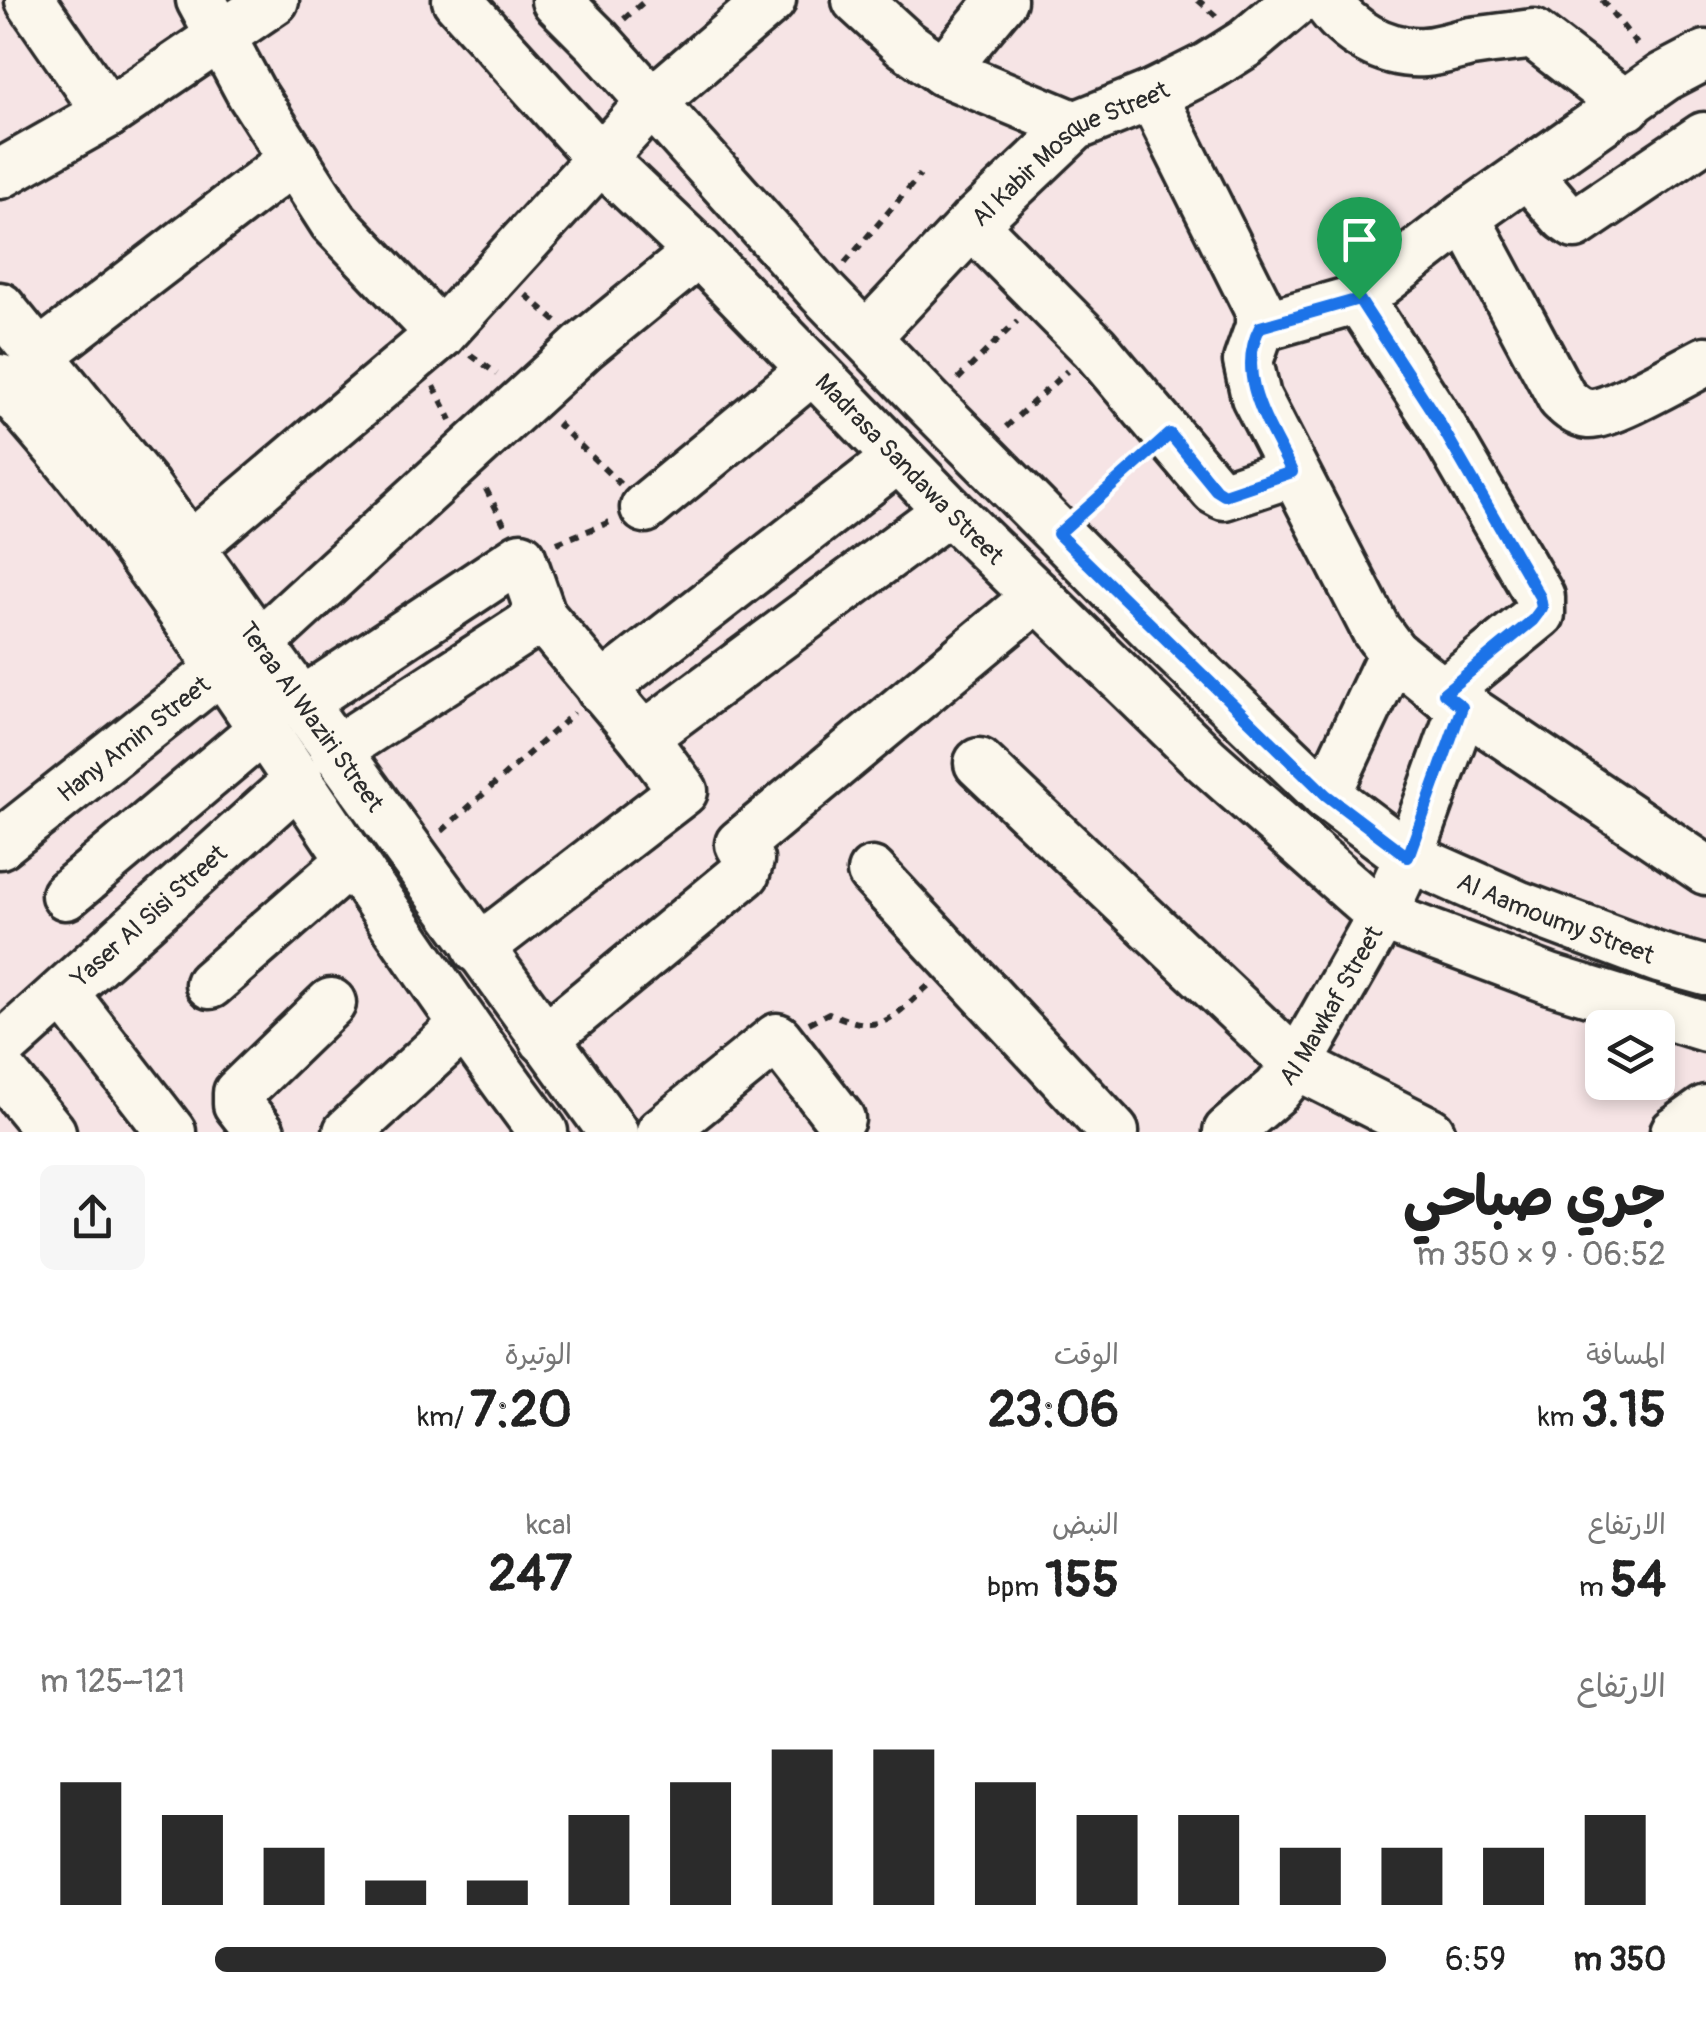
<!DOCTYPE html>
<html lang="ar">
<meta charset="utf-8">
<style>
body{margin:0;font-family:Pangolin,"Playpen Sans Arabic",sans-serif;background:#f6f6f6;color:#222;direction:rtl;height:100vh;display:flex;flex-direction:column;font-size:38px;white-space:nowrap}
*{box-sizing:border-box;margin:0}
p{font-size:32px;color:#767676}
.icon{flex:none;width:55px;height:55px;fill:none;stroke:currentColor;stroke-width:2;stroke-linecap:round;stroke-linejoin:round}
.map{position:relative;height:1132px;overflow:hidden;direction:ltr}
.side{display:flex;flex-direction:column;background:#fff;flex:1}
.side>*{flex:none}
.tools{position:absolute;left:1585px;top:1010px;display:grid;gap:20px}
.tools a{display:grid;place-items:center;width:90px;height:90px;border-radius:15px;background:#fff;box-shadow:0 5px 15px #0003;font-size:50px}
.pin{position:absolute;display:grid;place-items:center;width:85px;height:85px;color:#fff;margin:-102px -42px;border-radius:50% 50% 50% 0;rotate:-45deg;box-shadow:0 0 10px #0007}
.pin .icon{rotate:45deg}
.round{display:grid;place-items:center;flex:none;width:105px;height:105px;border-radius:15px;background:#f6f6f6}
.summary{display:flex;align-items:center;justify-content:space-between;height:170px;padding:0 40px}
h1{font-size:55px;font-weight:700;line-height:75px}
.metrics{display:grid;grid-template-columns:repeat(3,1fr);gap:15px;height:170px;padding:10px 40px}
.metrics div{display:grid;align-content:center}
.metrics b{font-size:50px;font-weight:700}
.metrics small{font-size:28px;font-weight:400}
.metrics p{font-size:28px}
.chart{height:280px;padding:20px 40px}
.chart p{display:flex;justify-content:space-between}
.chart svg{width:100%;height:180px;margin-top:10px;stroke:#2b2b2b;stroke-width:6}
ul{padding:0 40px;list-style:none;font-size:32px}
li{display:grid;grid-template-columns:160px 120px 1fr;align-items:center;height:75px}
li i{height:25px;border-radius:12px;background:#2b2b2b}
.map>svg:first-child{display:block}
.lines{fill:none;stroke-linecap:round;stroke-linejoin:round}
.minor-casing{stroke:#2b2b2b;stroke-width:55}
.path{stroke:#2b2b2b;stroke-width:6;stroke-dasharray:8 8;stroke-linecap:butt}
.minor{stroke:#fbf7ec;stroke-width:48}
.route-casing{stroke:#fff;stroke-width:20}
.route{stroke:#1a73e8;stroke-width:12}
.labels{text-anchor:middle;stroke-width:8;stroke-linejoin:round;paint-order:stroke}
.street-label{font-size:25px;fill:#2b2b2b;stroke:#fbf7ec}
</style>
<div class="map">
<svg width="1706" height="1132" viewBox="0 0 1706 1132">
<rect width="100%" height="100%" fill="#f6e4e5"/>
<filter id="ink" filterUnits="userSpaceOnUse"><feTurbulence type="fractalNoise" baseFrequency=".01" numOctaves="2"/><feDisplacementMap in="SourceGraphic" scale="20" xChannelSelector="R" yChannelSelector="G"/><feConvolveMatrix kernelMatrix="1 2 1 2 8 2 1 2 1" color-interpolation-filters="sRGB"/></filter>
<g filter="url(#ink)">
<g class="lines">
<g class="minor-casing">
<g id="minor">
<polyline points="30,0 108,113"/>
<polyline points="201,0 251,93 334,222 441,334"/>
<path id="s1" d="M457 0 601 159 699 252 949 510 1206 760 1382 916 1550 979 1706 1027"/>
<path id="s2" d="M556 0 598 42 821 291 931 405 1162 638 1326 795 1409 857 1517 905 1659 958 1706 971"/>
<polyline points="857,0 905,44 943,71 1075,126"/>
<path d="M1326 0C1347 32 1385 55 1425 52 1440 51 1456 45 1471 42 1492 39 1513 37 1533 34L1627 106"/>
<polyline points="943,71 1002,0"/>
<polyline points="1152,95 1260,311 1260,327 1248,361 1256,397 1376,630 1393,653 1443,693 1706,870"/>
<polyline points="0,174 108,113 274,0"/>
<polyline points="1529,175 1565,217 1575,224 1704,137"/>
<path d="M1465 217 1562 398C1570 406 1578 413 1589 414 1611 415 1682 373 1706 361"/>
<polyline points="972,224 1094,347 1215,490 1224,495 1293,472"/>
<polyline points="1359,299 1439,422 1540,597 1540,614 1443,693"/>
<path id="s3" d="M0 307 145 486 613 1132"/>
<polyline points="1260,327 1359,299 1465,217 1664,77 1706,55"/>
<path id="s4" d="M866 337 972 224 1075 126 1152 95 1208 67 1246 43 1297 0"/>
<polyline points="39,355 294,159"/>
<path d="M0 379C38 426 80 471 116 520 264 720 393 933 543 1132"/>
<polyline points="645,508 812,370"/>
<polyline points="189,548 441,334 652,102 771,0"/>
<polyline points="259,644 584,346 699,252"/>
<polyline points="601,689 898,458"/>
<polyline points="301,703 521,557 542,617 643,737 683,791 478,949"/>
<polyline points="643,737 949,510"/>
<polyline points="335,751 542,617"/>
<polyline points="979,763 1297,1065 1430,1132"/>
<polyline points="1326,795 1393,653"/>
<path id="s5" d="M0 844 221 669"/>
<polyline points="872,872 1114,1132"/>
<polyline points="66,895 263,729"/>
<polyline points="210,984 352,860"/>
<polyline points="64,994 171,1132"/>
<polyline points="544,1039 745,873 749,860 740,844 1038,596"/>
<path id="s6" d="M0 1049 299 780"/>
<polyline points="0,1070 51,1132"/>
<polyline points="260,1132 238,1104 238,1093 331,1003"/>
<polyline points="348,1132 463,1026"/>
<polyline points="661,1132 777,1038 840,1119"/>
<path id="s7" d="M1228 1132 1277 1090 1297 1065 1382 916 1409 857 1463 707"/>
<polyline points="1675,1132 1706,1110"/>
</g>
</g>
<g class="path">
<polyline points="1198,0 1216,16"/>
<polyline points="1602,0 1641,49"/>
<polyline points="624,19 646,0"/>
<polyline points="845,263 920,175"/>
<polyline points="526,295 558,323"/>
<polyline points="471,355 497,374"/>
<polyline points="958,379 1017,321"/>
<polyline points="434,386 451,420"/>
<polyline points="557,423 620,484"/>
<polyline points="1006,427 1067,371"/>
<polyline points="486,489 505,526"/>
<polyline points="1085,509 1139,461"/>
<polyline points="557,543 610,522"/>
<polyline points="442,831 574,713"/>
<path d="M809 1023 829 1013C883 1036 888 1021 928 986"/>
</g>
<use href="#minor" class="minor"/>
</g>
</g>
<g class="lines" filter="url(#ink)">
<g class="route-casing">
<path id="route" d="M1359 299 1439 422 1540 597 1542 608 1533 620 1444 693 1462 707 1408 857 1326 795 1058 534 1170 434 1216 490 1224 495 1292 472C1270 426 1234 377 1260 327Z"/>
</g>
<use href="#route" class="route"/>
</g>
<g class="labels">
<g class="street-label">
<text dy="9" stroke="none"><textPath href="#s4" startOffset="278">Al Kabir Mosque Street</textPath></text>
<text dy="9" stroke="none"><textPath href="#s1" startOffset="652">Madrasa Sandawa Street</textPath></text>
<text dy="9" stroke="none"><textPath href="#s3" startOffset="515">Teraa Al Waziri Street</textPath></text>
<text dy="9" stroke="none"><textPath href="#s5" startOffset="170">Hany Amin Street</textPath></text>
<text dy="9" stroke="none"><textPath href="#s6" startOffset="200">Yaser Al Sisi Street</textPath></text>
<text dy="9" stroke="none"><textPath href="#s2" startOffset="1370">Al Aamoumy Street</textPath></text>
<text dy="9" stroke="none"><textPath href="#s7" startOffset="165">Al Mawkaf Street</textPath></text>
</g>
</g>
</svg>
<div class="tools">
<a><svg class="icon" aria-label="layers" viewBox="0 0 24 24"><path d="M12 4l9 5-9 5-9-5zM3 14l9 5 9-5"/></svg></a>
</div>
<div class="pin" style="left:1359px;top:299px;background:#1e9e55"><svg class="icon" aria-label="arrive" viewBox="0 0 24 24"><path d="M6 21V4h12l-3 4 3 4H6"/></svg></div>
</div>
<section class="side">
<div class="summary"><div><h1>جري صباحي</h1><p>06:52 · 9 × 350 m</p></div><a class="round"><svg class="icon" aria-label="share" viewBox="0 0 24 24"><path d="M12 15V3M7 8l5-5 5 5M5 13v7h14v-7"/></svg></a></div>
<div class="metrics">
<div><p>المسافة</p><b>3.15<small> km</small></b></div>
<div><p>الوقت</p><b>23:06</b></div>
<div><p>الوتيرة</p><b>7:20<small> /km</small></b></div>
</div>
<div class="metrics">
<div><p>الارتفاع</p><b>54<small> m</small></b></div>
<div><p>النبض</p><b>155<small> bpm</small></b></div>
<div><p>kcal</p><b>247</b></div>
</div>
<div class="chart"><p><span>الارتفاع</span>121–125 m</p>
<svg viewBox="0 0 160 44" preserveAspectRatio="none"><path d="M5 44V14M15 44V22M25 44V30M35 44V38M45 44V38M55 44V22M65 44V14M75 44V6M85 44V6M95 44V14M105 44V22M115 44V22M125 44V30M135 44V30M145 44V30M155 44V22"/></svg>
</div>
<ul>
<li><b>350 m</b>6:59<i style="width:87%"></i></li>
</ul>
</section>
